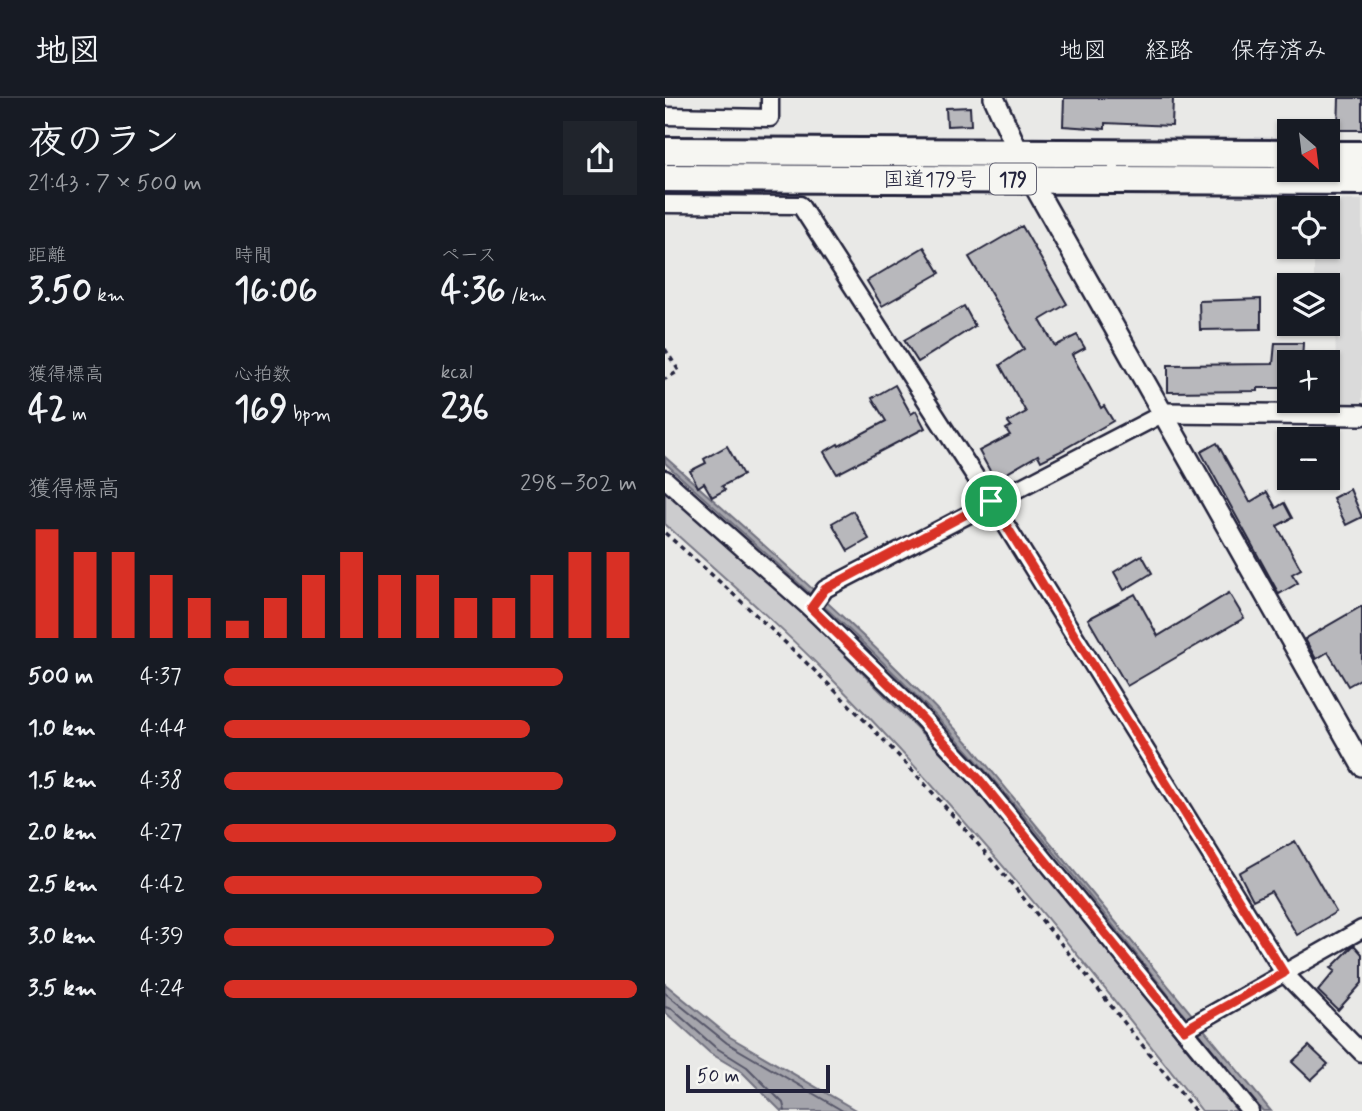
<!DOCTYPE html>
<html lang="ja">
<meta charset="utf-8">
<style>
body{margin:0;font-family:Mynerve,"Klee One",sans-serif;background:#20242c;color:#f1f3f6;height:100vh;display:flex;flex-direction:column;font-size:26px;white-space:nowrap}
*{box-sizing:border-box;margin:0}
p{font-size:23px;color:#9ea1a6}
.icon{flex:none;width:38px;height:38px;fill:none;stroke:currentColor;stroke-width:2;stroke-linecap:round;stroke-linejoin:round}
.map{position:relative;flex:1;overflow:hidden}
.side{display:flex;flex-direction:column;background:#171b24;width:665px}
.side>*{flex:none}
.needle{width:46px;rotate:152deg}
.controls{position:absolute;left:612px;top:21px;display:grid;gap:14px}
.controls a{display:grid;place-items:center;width:63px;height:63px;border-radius:0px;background:#171b24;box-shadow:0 2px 5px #0004;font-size:35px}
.scale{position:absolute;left:21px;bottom:18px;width:144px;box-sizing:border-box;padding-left:7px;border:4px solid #22223b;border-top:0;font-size:19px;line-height:24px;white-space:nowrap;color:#22223b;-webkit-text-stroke:5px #f6f6f2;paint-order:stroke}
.pin{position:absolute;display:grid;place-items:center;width:60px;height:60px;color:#fff;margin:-30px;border:4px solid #fff;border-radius:50%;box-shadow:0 2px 7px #0007}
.round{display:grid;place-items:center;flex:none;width:74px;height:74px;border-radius:0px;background:#20242c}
.head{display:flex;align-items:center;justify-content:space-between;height:119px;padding:0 28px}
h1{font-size:38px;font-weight:700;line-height:52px}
.metrics{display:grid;grid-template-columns:repeat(3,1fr);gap:10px;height:119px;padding:7px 28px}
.metrics div{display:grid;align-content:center}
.metrics b{font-size:35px;font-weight:700}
.metrics small{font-size:19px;font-weight:400}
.metrics p{font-size:19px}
.chart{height:196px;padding:14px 28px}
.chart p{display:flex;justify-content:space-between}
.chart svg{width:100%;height:126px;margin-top:7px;stroke:#d93025;stroke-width:6}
ul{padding:0 28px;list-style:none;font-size:23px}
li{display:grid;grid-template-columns:112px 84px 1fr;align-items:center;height:52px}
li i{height:18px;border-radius:9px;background:#d93025}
header{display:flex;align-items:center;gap:42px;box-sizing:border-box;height:98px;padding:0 35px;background:#171b24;border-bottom:2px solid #363941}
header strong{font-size:33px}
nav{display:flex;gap:38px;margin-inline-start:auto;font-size:24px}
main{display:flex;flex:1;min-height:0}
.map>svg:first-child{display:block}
.built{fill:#dadada}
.green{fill:#ccccce;stroke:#777784;stroke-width:2}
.water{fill:#a5a5ac;stroke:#71717f;stroke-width:2}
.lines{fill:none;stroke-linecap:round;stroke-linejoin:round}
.shore{stroke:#565668;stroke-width:2}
.building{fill:#b8b8bc;stroke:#22223b;stroke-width:2}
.minor-casing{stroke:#22223b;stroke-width:21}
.tertiary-casing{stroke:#22223b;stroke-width:24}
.trunk-casing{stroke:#22223b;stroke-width:32}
.path{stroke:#22223b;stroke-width:3.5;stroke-dasharray:5 5;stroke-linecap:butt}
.minor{stroke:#f6f6f2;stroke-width:16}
.tertiary{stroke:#f6f6f2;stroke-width:19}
.trunk{stroke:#f6f6f2;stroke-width:26}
.route-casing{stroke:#fff;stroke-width:14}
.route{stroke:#d93025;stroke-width:9}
.labels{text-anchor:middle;stroke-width:7;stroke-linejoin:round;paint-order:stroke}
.shield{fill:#f6f6f2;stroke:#626272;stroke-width:2}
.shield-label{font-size:19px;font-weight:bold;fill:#22223b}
.street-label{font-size:21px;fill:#22223b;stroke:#f6f6f2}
</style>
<header>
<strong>地図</strong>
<nav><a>地図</a><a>経路</a><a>保存済み</a></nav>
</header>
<main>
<section class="side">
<div class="head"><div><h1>夜のラン</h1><p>21:43 · 7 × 500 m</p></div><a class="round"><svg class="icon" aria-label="share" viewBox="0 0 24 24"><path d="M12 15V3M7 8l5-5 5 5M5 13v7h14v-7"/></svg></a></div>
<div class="metrics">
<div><p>距離</p><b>3.50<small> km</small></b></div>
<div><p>時間</p><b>16:06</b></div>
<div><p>ペース</p><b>4:36<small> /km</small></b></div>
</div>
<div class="metrics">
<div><p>獲得標高</p><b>42<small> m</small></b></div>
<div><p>心拍数</p><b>169<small> bpm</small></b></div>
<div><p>kcal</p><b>236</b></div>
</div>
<div class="chart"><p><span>獲得標高</span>298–302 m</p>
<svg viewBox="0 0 160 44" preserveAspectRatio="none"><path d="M5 44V6M15 44V14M25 44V14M35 44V22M45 44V30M55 44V38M65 44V30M75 44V22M85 44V14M95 44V22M105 44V22M115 44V30M125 44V30M135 44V22M145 44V14M155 44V14"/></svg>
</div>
<ul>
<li><b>500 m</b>4:37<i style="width:82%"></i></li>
<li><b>1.0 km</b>4:44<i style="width:74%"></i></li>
<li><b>1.5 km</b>4:38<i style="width:82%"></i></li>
<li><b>2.0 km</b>4:27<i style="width:95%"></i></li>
<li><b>2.5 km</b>4:42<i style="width:77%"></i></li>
<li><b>3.0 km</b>4:39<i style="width:80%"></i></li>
<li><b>3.5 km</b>4:24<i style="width:100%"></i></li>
</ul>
</section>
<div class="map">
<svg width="697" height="1013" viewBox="0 0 697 1013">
<rect width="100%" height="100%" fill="#e9e9e7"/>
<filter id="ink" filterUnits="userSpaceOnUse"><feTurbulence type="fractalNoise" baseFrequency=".0143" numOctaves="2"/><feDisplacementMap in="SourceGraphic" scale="14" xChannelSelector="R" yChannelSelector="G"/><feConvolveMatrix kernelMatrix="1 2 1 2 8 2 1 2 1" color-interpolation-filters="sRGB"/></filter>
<g filter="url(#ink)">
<polygon class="built" points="697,102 697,306 671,305 670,193 663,193 663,187 649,187 649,149 663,149 663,110 650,110 650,103"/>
<path class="green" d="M0 391 139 516 312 691 572 1013H537C418 861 296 711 160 574 109 522 54 475 0 426Z"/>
<g class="water">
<path d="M0 359C105 453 212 544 307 649L606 1013H598C498 894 406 769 303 653 210 549 103 458 0 365Z"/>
<polygon points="0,886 65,939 192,1013 116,1013 77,974 45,955 0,914"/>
</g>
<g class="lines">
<g class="shore">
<polyline points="0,895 62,945 178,1013"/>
<polyline points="0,909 7,911 50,949 82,969 118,1005 120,1013"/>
</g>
</g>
<g class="building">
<polygon points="399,0 508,0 507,28 440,25 440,31 398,28"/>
<polygon points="674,0 697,0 697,32 673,32"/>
<polygon points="305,9 306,27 282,28 281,10"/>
<polygon points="357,128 402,206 375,222 390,248 412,237 420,250 407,257 436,310 439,308 448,323 394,354 376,363 373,357 330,382 314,353 345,337 341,331 346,328 343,324 361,314 335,267 359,251 304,159"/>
<polygon points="259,149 275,175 217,208 202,183"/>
<polygon points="596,201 596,231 535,232 534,203"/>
<polygon points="299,208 310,228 253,264 239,242"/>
<polygon points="610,245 638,245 637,263 625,264 625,290 593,290 593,293 503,294 503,267 608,266"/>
<polygon points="230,287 246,316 251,313 260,330 172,376 159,354 173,346 174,348 221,323 207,300"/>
<polygon points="552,345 585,404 602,394 611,410 619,405 627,420 612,428 636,471 627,476 633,485 614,496 536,354"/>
<polygon points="62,348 78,377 57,388 60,392 47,399 39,385 33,389 25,373 41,365 39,361"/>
<polygon points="685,391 697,419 681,427 668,400"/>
<polygon points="188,413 204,441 183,453 167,425"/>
<polygon points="477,457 487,475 459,492 449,474"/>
<polygon points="564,495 579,520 462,588 423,521 470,496 493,538"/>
<polygon points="697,508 697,580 683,588 663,554 651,561 640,541"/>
<polygon points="630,743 671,814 632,837 606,793 588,802 574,775"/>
<polygon points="689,847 697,856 697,885 673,912 653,893 670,873 666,870"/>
<polygon points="644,948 663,966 646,982 627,964"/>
</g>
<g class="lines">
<g class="minor-casing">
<g id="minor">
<polyline points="0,18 105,20 105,0"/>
<polyline points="0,106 135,107 326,403 619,875 697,955"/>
<polyline points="0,381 146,511 241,603 314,681 585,1013"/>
<polyline points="146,511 160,491 499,315"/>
<polyline points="519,932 697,831"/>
</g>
</g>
<g class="tertiary-casing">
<g id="tertiary">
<polyline points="329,0 366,82 697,668"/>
<polyline points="499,315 697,317"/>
</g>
</g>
<g class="trunk-casing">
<g id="trunk">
<polyline points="0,53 625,56"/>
<polyline points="663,57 697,57"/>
<polyline points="0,80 697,83"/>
</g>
</g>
<g class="path">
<polyline points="0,251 14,273 0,281"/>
<path d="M0 435C93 517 184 602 267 694 359 796 444 906 530 1013"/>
</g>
<use href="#minor" class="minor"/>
<use href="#tertiary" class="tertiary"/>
<use href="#trunk" class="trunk"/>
</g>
</g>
<g class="lines" filter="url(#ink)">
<g class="route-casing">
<polygon id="route" points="326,403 619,875 519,932 314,681 241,603 146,510 160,491"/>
</g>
<use href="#route" class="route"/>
</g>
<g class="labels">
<rect class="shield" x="325" y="65.5" width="46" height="31" rx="5"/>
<g class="shield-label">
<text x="348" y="88">179</text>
</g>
<g class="street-label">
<text x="265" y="88">国道179号</text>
</g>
</g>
</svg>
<div class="controls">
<a><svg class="needle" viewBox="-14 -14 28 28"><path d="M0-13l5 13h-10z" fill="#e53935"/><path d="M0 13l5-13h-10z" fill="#9ea1a6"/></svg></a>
<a><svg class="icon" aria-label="locate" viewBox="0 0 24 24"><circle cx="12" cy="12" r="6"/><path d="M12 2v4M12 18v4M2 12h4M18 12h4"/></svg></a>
<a><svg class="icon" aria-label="layers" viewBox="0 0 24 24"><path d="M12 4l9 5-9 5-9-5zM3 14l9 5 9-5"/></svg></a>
<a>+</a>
<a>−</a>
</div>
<div class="scale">50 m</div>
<div class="pin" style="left:326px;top:403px;background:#1e9e55"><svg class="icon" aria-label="arrive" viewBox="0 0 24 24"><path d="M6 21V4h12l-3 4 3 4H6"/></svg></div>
</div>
</main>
